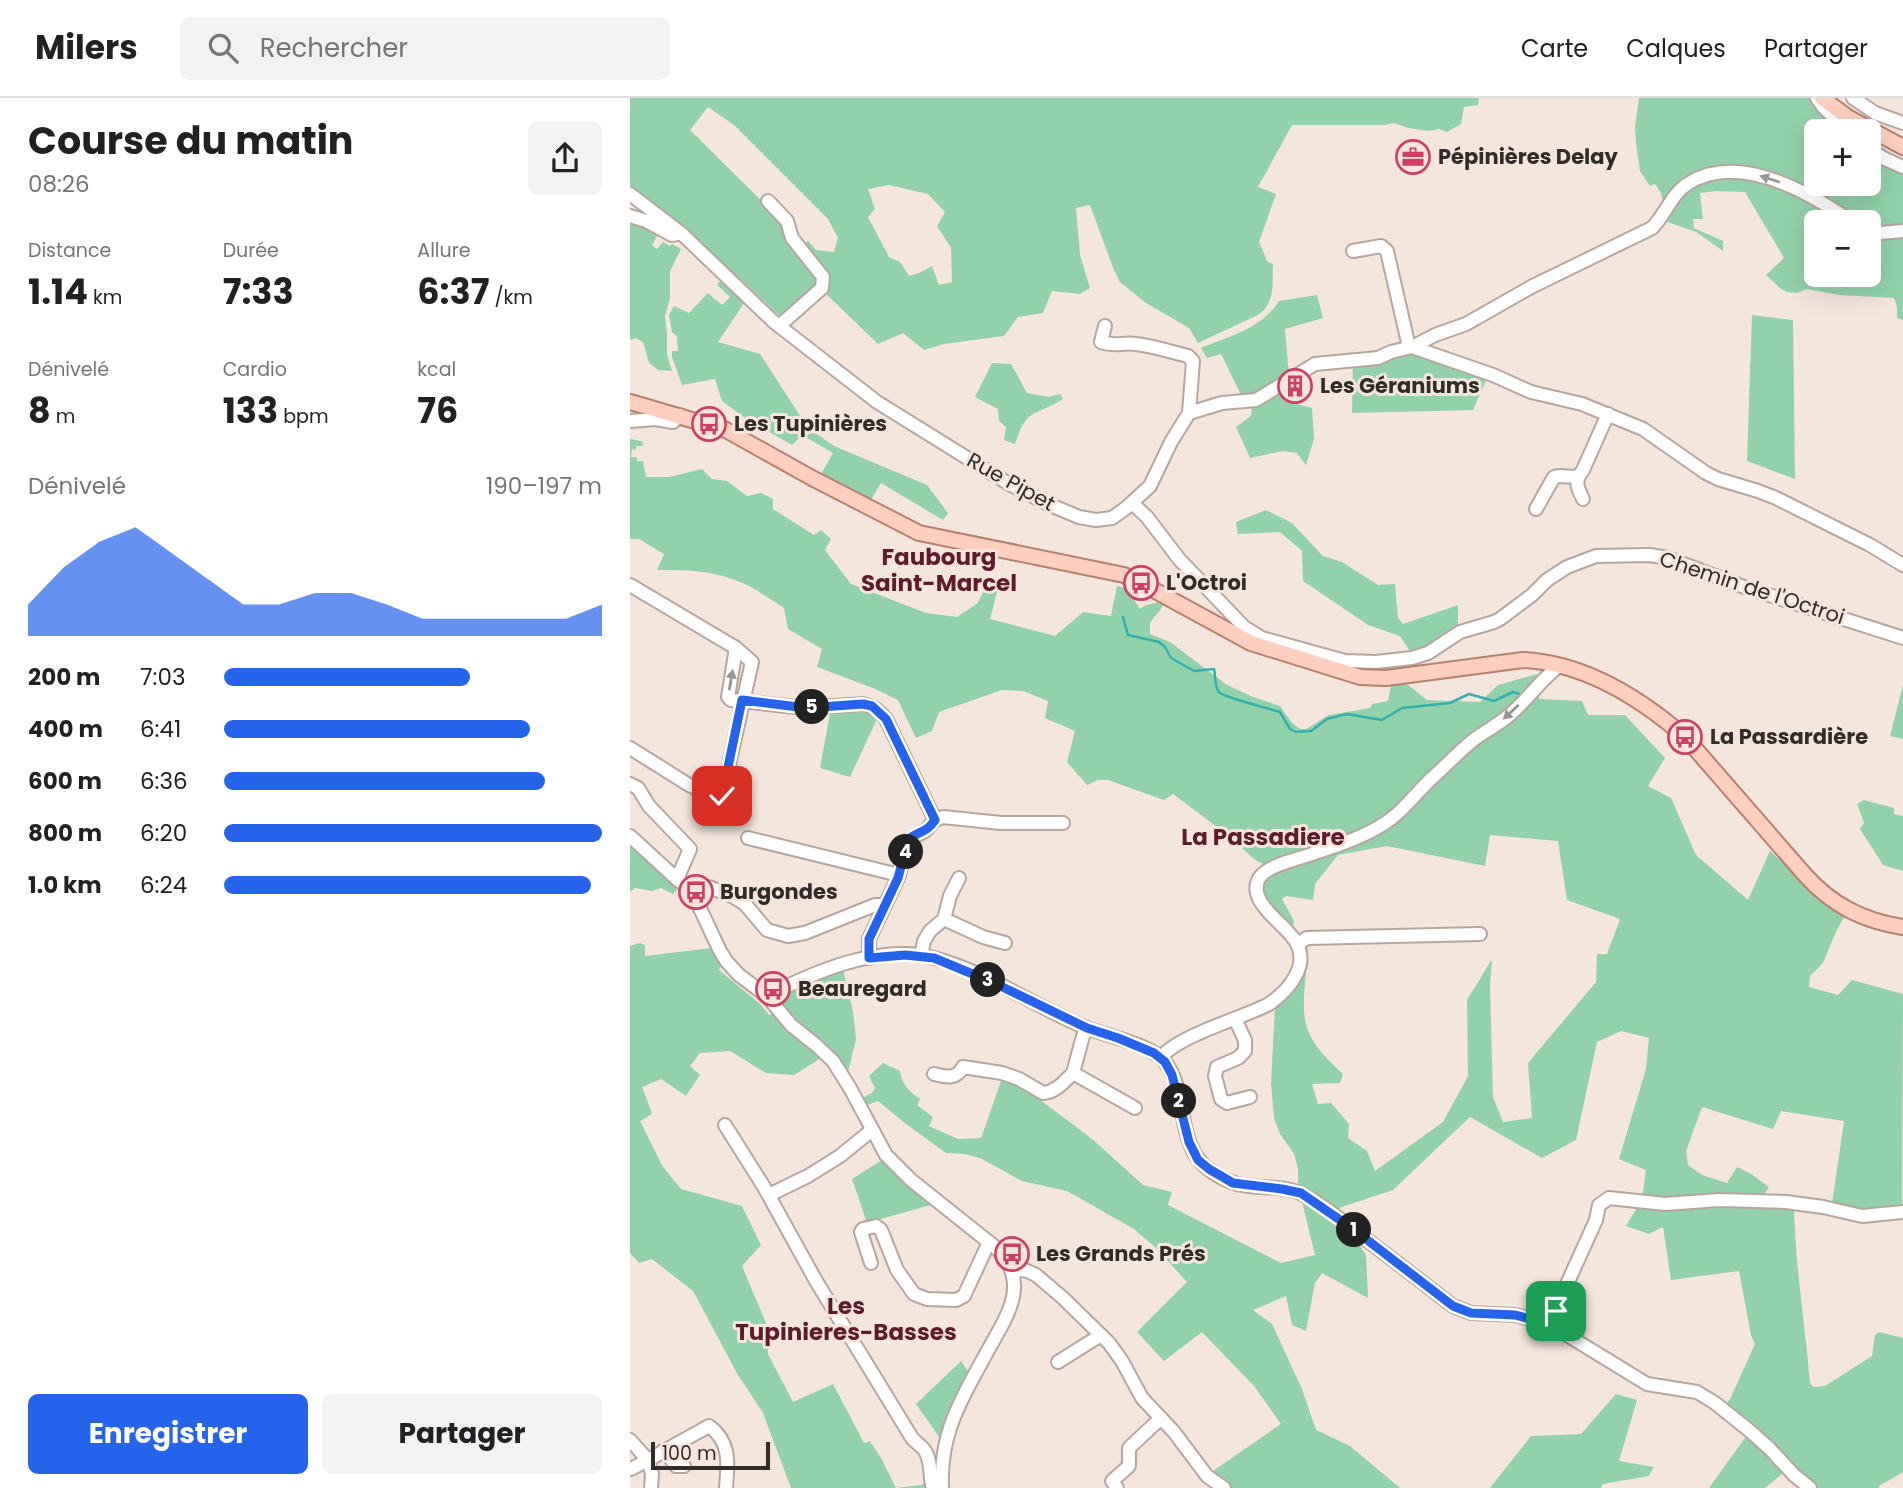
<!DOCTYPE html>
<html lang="fr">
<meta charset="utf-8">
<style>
body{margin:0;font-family:Poppins,sans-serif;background:#f2f2f2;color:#202124;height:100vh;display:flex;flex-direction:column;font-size:26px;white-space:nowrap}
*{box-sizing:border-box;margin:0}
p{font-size:23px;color:#757577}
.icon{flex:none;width:38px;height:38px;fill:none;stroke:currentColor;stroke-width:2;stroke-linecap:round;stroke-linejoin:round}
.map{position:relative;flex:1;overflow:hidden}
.drawer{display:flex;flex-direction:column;background:#fff;width:630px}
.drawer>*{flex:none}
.controls{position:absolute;left:1174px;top:21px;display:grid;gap:14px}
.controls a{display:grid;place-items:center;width:77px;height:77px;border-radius:10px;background:#fff;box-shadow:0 7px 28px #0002;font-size:35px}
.scale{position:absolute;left:21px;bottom:18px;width:119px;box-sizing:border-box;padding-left:7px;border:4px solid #322c29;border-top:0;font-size:19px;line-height:24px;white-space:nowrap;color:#322c29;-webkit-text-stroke:5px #f4e5dd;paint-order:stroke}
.pin{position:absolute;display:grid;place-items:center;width:60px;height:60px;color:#fff;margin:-30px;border-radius:14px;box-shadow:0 4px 10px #0006}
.km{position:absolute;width:35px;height:35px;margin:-18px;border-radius:50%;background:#222;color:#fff;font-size:19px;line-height:35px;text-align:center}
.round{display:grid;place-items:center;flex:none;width:74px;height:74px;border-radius:10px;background:#f2f2f2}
.overview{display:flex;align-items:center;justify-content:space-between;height:119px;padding:0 28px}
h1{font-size:38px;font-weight:700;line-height:52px}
.stats{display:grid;grid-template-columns:repeat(3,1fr);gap:10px;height:119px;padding:7px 28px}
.stats div{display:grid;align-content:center}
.stats b{font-size:35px;font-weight:700}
.stats small{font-size:19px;font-weight:400}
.stats p{font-size:19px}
.chart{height:196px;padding:14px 28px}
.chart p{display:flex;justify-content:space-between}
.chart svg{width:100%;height:126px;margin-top:7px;fill:#2563eb;opacity:.7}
.primary-button{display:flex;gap:14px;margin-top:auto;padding:14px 28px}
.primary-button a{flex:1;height:80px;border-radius:10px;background:#2563eb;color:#fff;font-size:28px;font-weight:700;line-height:80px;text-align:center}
.primary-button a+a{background:#f2f2f2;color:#202124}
ul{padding:0 28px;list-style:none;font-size:23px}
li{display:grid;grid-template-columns:112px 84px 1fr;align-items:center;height:52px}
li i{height:18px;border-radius:9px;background:#2563eb}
header{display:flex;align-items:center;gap:42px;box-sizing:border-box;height:98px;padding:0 35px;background:#fff;border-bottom:2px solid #e0e0e0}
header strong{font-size:33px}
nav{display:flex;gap:38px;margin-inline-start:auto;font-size:24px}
.search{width:490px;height:63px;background:#f2f2f2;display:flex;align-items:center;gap:18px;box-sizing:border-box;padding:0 24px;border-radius:10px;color:#757577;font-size:26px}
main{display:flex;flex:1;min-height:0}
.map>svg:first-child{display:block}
.green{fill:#92d2aa;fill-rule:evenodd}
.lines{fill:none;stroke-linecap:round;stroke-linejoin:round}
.stream{stroke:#36afaf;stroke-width:2.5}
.minor-casing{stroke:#b5a79f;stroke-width:16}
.major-casing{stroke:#b7816d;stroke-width:18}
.minor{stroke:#fff;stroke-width:12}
.major{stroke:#fecfbe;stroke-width:14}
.oneway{fill:#989694}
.route-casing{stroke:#fff;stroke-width:14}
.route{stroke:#2563eb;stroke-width:9}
.labels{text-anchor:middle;stroke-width:6;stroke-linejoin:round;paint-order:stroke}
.poi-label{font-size:21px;font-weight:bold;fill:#322c29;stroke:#f4e5dd;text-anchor:start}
.street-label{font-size:21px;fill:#322c29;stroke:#f4e5dd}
.neighbourhood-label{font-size:23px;font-weight:bold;fill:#5f1a2b;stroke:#f4e5dd}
</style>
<header>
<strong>Milers</strong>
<div class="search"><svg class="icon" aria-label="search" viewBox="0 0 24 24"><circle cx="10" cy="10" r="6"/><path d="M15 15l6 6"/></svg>Rechercher</div>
<nav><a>Carte</a><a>Calques</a><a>Partager</a></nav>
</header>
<main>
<section class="drawer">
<div class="overview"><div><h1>Course du matin</h1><p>08:26</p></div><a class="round"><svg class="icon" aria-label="share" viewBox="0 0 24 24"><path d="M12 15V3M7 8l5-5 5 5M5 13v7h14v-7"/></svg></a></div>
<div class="stats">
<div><p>Distance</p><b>1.14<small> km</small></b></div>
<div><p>Durée</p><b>7:33</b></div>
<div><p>Allure</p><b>6:37<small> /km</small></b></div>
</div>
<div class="stats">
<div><p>Dénivelé</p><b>8<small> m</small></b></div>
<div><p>Cardio</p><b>133<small> bpm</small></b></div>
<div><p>kcal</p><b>76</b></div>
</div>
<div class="chart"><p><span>Dénivelé</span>190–197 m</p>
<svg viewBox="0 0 160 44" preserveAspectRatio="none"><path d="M0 44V33L10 20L20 11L30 6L40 15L50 24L60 33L70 33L80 29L90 29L100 33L110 38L120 38L130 38L140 38L150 38L160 33V44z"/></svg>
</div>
<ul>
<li><b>200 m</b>7:03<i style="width:65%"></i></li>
<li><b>400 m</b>6:41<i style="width:81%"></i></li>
<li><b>600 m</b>6:36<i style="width:85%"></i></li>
<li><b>800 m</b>6:20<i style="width:100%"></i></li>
<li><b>1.0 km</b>6:24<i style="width:97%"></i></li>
</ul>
<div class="primary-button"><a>Enregistrer</a><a>Partager</a></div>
</section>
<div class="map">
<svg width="1273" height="1390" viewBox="0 0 1273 1390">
<rect width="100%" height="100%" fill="#f4e5dd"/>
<g class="green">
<path d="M0 0H849L848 7 834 9 831 26 817 34 809 31 799 33 778 30 764 25 754 27H662L628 89 646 96 629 144 637 163 643 166C642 186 646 204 628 217L568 245 559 230 516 205 490 184 484 172 460 107 446 110 450 157 460 190 450 196 422 193 413 215 388 219 374 238 314 246 294 252 273 235 248 246 194 194C203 175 185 161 173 147L178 143 186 152 204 154 208 140 198 121 104 27 78 9 60 32 156 127 157 142 191 181 190 190 154 222 112 182 104 181 56 135 0 92ZM259 87 298 96 315 114 307 128 321 150 322 184 309 187 302 168 289 175 279 178 270 164 259 159 238 119 245 111 238 91Z"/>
<path d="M1009 0H1180L1209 33H1186V86H1239V60L1273 76V130L1239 129V124H1228L1169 88 1085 71 1032 106C1033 97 1030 93 1025 86L1020 88 1010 73 1006 45 1005 28Z"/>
<polygon points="1101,77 1161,92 1215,124 1186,124 1186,177 1239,177 1239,138 1273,138 1273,222 1267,220 1267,209 1264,200 1210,197 1176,191 1168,195 1157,194 1151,191 1136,177 1154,160 1115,94 1086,93 1070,95 1073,121 1063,121 1064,130 1093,143 1093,153 1066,134 1035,123 1045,100 1071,82"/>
<polygon points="0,123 29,134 22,147 27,151 33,144 40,148 42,146 51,151 40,173 40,200 35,218 37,236 37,257 42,273 28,272 19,265 13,244 6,240 0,242"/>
<polygon points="93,179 116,202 88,244 130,256 178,330 204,348 297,387 318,415 313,422 251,385 239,405 190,378 203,355 172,337 162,347 115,320 92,303 85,281 52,287 42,259 42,253 48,253 47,238 42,234 39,217 44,208 59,215 78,195 92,207 100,199 87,187"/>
<path d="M687 197 693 220 655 231 659 279 630 298 613 301 591 256 577 260 571 250C600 238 632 230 649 203Z"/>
<polygon points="1122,217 1163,222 1165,381 1117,363"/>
<polygon points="779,254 857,280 843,312 722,315 723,266 759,260"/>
<path d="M362 265 381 266 397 295 419 299 430 296 433 301C404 319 397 309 385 346L374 342 376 329 369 323 368 311 345 299Z"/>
<polygon points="649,293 655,303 682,310 684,341 676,367 667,355 653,353 620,360 606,329 621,318 622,308"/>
<path d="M0 341 11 343 13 345V348H6V352L2 351 1 359H7V363H13L16 379H39L72 371 82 381 97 383 117 398 131 395 143 401V411L184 437 191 432 201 441 195 452 221 486 296 515 327 519 348 505 358 484 366 485 367 494 360 521 425 538 453 514 481 518 487 488 498 491 510 511C516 505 523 507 531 503L535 505 520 525V536L540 544 597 587 623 599 650 608 662 625 670 631H676L699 617 740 610 742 606 758 603 761 587 773 583 797 602 850 604 868 587 907 576 909 601 952 603 958 617H995L1035 660 1018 688 1041 700 1066 757 1118 802 1140 753 1214 819 1205 836 1193 865 1180 878 1179 889 1208 897 1222 882 1273 896 1272 1111 1240 1114 1202 1106 1214 1023 1151 1013 1143 1031 1072 1009 1056 1053 1058 1067 1072 1077 1097 1085 1107 1069 1121 1076 1139 1089 1128 1104 1164 1107C1165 1167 1175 1226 1180 1285L1183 1289 1195 1288 1242 1258 1245 1237 1249 1234 1273 1240V1374L1249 1388V1390H1189L1170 1374 1131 1335 1096 1306 1100 1301 1125 1246 1121 1237 1109 1173 1041 1182 1033 1129 1019 1136 996 1128 1012 1101 1016 1072 989 1061 1016 971 1019 940 991 933 967 944 946 1042 912 1060 840 1019 763 1092 706 1111 736 1157 738 1200 692 1175 685 1185 676 1233 662 1227 656 1198 623 1212 642 1226 672 1291 686 1332 720 1348 770 1390H598L580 1375 651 1326 624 1288 572 1234 534 1263 507 1234 557 1184 527 1151 504 1131 437 1093 392 1083 350 1060 335 1056 316 1055 276 1026 248 1003 234 1008 230 1001 242 995 245 990 239 978 253 965 270 973C272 986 279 994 290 1001L287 1007 303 1019 299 1028 328 1041 351 1040 371 983 393 989 461 1040 513 1087 542 1094 538 1107 651 1165 685 1157 668 1087V1070L664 1056 650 1036 644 1020 641 985 645 909C665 895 668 886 675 863H677C672 921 667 934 713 976L710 985 682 986 688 1006 701 1005 719 1026 718 1040 737 1053 745 1073 813 1024 838 978 837 902 862 861 860 888 863 999 873 1024 902 1020 898 965 966 884 967 856H977L990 821 937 802 928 743 860 737 855 768 757 748 708 757 685 786 683 802 656 798 652 801 664 823 662 832 631 799 629 791 637 768 624 761 595 735 543 696 534 702 478 682H468L457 687 437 664 445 633 415 620 418 603 393 593 372 592 309 614 302 633 286 640 268 602 243 590 187 569 192 551 158 531 154 510C138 500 123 488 105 482 80 472 53 472 27 472L34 456 9 441H0Z"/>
<polygon points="636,412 662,425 693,458 712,464 748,487 765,486 768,520 773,526 828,507 828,532 783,558 770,538 738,527 673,483 672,453 650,434 608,436 606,424"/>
<polygon points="1273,587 1273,641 1260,638"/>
<polygon points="237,610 248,616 246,623 220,679 190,670 200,616 204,612"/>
<polygon points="1234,702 1264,710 1264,716 1273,718 1273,773 1253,767 1230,731 1234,725 1227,706"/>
<polygon points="0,743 49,790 43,796 31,790 22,793 5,790 0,794"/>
<polygon points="10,845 15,847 15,858 81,850 92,865 89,872 130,906 139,917 145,915 191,960 164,977 136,975 100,953 70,955 60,968 70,977 56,998 31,981 12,989 22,1016 10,1023 33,1069 51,1091 112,1108 131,1147 112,1168 136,1225 138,1256 163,1304 203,1286 234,1345 240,1343 251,1360 266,1390 291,1387 297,1384 298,1390 161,1390 133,1315 108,1277 63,1193 22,1161 9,1165 0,1155 0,848"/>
<polygon points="213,871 223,914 226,941 218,974 176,937 144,898"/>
<polygon points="252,1062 304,1106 237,1125 222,1081"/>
<polygon points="331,1263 339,1275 319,1314 310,1340 286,1306"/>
<polygon points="986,1296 1007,1302 989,1363 1024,1369 1019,1378 973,1386 971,1390 860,1390 901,1338 951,1336"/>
<polygon points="1117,1337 1143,1361 1153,1375 1135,1390 1079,1390"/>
</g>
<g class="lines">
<path class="stream" d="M493 519 498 537 529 544 535 549 541 560 564 573 584 571C586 578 584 589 589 594 592 599 641 611 650 614L660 631 666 634 681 633 697 621 717 616 752 622 772 610 820 605 839 596 864 603 883 594 895 598"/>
<g class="minor-casing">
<g id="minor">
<polyline points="1187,0 1193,9 1218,33"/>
<polyline points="1223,0 1245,15 1273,25"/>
<polyline points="1239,51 1255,61 1273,69"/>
<path d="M0 96 51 135 144 224 247 304 379 386 418 406 449 419 466 422 482 420 496 410 520 388 541 344 559 315 592 305 626 302 685 266 748 260 761 254 782 249 805 237 836 226 901 189 1022 130C1036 116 1041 96 1059 85 1110 54 1179 94 1222 124"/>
<polyline points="138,103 157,123 162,140 193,179 192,190 149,228"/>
<polyline points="0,118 16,123 42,137 47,136"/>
<polyline points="1239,133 1251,135 1273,133"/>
<polyline points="723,153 751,148 757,153 779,249"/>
<path d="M475 228 471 244C485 249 493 244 506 246 524 248 541 254 558 258L563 263 559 315"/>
<polyline points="782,249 863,277 901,294 952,306 1013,331 1076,375 1088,381 1128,393 1146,400 1240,447 1273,467"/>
<polyline points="0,323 25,321 43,324 50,317"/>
<path d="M953 401C947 389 944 383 953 372L978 316"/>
<polyline points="502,405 517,419 549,461 614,529 632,540 715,563 746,564 782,560 798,555 830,534 864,524 870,521 902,497 917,482 937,469 966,458 1020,457 1038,460 1114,489 1273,540"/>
<polyline points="906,411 924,379 928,378 947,379"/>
<polyline points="0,487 106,550 122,564 92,698 77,695 59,687 0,650"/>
<path d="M106 550 98 599 101 602 175 610 233 606C244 608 249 613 256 621L305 722"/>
<polyline points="0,686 8,690 19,708 60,751 47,781"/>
<path d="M0 738 49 783 60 789 90 853 97 864 109 877 137 898 161 927 186 947 203 963 220 990 256 1057 281 1082 365 1149C399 1181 381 1212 362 1245 350 1267 337 1289 327 1312 316 1336 311 1364 312 1390"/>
<polyline points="118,740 269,777"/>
<polyline points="60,789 79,789 102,798 115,806 137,832 158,838 175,835 245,807 254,807"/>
<polyline points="314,821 353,839 375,845"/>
<polyline points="668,846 677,840 850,836"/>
<polyline points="291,858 294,843 300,833 314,821 320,798 329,780"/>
<polyline points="239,860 239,841 268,780 278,742 295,733 305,722 313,719 371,725 433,725"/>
<path d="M137 898C184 874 250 845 304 860 354 873 405 908 454 929 476 938 521 946 535 964 559 995 545 1045 578 1071 585 1076 593 1081 601 1084 623 1093 652 1085 674 1097 695 1108 715 1125 734 1140 764 1162 793 1185 823 1208L841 1215 885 1217 919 1226 1017 1286 1067 1294 1085 1305 1120 1333 1140 1351 1164 1377 1180 1390"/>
<polyline points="605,921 615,942 615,953 608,960 587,969 585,978 591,1001 597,1005 620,999"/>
<polyline points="457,930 453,938 443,975 505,1010"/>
<path d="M531 959C552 936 610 921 639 906 658 893 680 868 666 844 656 826 614 803 630 779 639 766 673 760 688 754 710 747 733 739 752 727 772 715 786 695 802 680 817 667 830 652 846 640 856 633 867 627 877 619 896 604 910 582 930 567"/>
<path d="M304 976C316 979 326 982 333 969L372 975 389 981 413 995C426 994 434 984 443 975"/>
<path d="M95 1027 134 1089 186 1183 282 1340C286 1345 292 1348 295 1353 302 1363 299 1379 303 1390"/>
<polyline points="139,1097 178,1078 210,1058 242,1032"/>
<polyline points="241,1165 231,1134 233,1131 246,1128 251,1132 267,1172 284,1196 297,1201 326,1202 334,1198 359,1144"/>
<polyline points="383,1173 395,1172 406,1177 433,1200 479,1245 492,1263 512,1300 544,1334 577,1378 594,1390"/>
<polyline points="919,1226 966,1122 969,1107 979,1100 1035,1106 1089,1102 1156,1104 1193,1109 1232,1118 1273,1114"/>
<polyline points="428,1264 471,1237"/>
<polyline points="0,1342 18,1362 1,1371"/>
<polyline points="34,1352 46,1368 54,1368"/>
<path d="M21 1390 22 1376 18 1362 79 1328C101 1344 98 1365 96 1390"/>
<polyline points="487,1390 482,1383 499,1368 499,1350 531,1320"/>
</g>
</g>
<g class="major-casing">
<g id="major">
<polyline points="1192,0 1219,20 1273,49"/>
<path d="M0 304 96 332 182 380 289 435 494 477 511 485 621 545 730 579 756 580 893 562C954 565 1009 599 1055 639L1175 777C1202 807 1233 823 1273 829"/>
</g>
</g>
<use href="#minor" class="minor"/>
<use href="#major" class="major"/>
</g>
<defs><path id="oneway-solid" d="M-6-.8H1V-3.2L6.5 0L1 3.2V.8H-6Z" transform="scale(1.75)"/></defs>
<g class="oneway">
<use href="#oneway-solid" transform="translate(1140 81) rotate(-162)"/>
<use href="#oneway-solid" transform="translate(101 582) rotate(-80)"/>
<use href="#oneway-solid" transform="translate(881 614) rotate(137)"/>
</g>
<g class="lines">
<g class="route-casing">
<path id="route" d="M92 698 112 602 176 610 233 606 242 608 256 621 305 722C296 736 287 733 278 742L268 780 239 841V860L275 857 304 860 362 884 457 930 488 940 524 955 535 964 542 977 559 1044 568 1062 579 1071 603 1085 652 1091 671 1095 723 1131 823 1208 841 1215 885 1217 919 1226 926 1213"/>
</g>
<use href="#route" class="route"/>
</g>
<defs>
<g id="office-ring" transform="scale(1.75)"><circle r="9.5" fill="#f4e5dd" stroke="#ce3f63" stroke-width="1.5"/><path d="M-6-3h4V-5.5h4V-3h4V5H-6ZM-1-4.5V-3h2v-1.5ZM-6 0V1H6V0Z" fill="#ce3f63"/></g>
<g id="building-ring" transform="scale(1.75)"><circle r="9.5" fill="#f4e5dd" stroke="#ce3f63" stroke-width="1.5"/><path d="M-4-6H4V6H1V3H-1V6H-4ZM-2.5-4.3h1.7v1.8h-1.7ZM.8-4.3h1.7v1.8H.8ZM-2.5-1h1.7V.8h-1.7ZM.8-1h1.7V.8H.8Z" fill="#ce3f63"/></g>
<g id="bus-ring" transform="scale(1.75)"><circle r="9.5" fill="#f4e5dd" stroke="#ce3f63" stroke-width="1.5"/><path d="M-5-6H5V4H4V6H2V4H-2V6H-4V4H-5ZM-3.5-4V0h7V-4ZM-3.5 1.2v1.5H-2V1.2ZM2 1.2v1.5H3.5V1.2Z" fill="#ce3f63"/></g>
</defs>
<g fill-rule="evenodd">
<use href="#office-ring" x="783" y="59"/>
<use href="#building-ring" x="665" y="288"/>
<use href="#bus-ring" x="79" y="326"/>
<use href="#bus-ring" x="511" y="485"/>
<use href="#bus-ring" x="1055" y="639"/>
<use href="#bus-ring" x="66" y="794"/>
<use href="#bus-ring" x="143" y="891"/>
<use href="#bus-ring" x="382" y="1156"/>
</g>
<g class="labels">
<g class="poi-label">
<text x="808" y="66">Pépinières Delay</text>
<text x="690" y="295">Les Géraniums</text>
<text x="104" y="333">Les Tupinières</text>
<text x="536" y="492">L'Octroi</text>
<text x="1080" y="646">La Passardière</text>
<text x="90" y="801">Burgondes</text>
<text x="168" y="898">Beauregard</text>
<text x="406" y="1163">Les Grands Prés</text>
</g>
<g class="street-label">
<text transform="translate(381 384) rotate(29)" y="7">Rue Pipet</text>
<text transform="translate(1122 490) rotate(18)" y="7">Chemin de l'Octroi</text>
</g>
<g class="neighbourhood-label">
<text x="309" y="467">Faubourg<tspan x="309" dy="26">Saint-Marcel</tspan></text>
<text x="633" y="747">La Passadiere</text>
<text x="216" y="1216">Les<tspan x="216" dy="26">Tupinieres-Basses</tspan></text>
</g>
</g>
</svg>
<div class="controls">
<a>+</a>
<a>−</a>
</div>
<div class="scale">100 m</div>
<div class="pin" style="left:926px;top:1213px;background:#1e9e55"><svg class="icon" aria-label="arrive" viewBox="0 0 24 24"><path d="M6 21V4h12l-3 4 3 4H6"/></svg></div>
<div class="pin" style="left:92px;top:698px;background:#d93025"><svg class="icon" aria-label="check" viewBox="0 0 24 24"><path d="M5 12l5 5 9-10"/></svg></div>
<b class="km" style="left:724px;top:1132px">1</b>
<b class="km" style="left:549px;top:1003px">2</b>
<b class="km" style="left:358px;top:882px">3</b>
<b class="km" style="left:276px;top:754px">4</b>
<b class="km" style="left:182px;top:609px">5</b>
</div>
</main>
